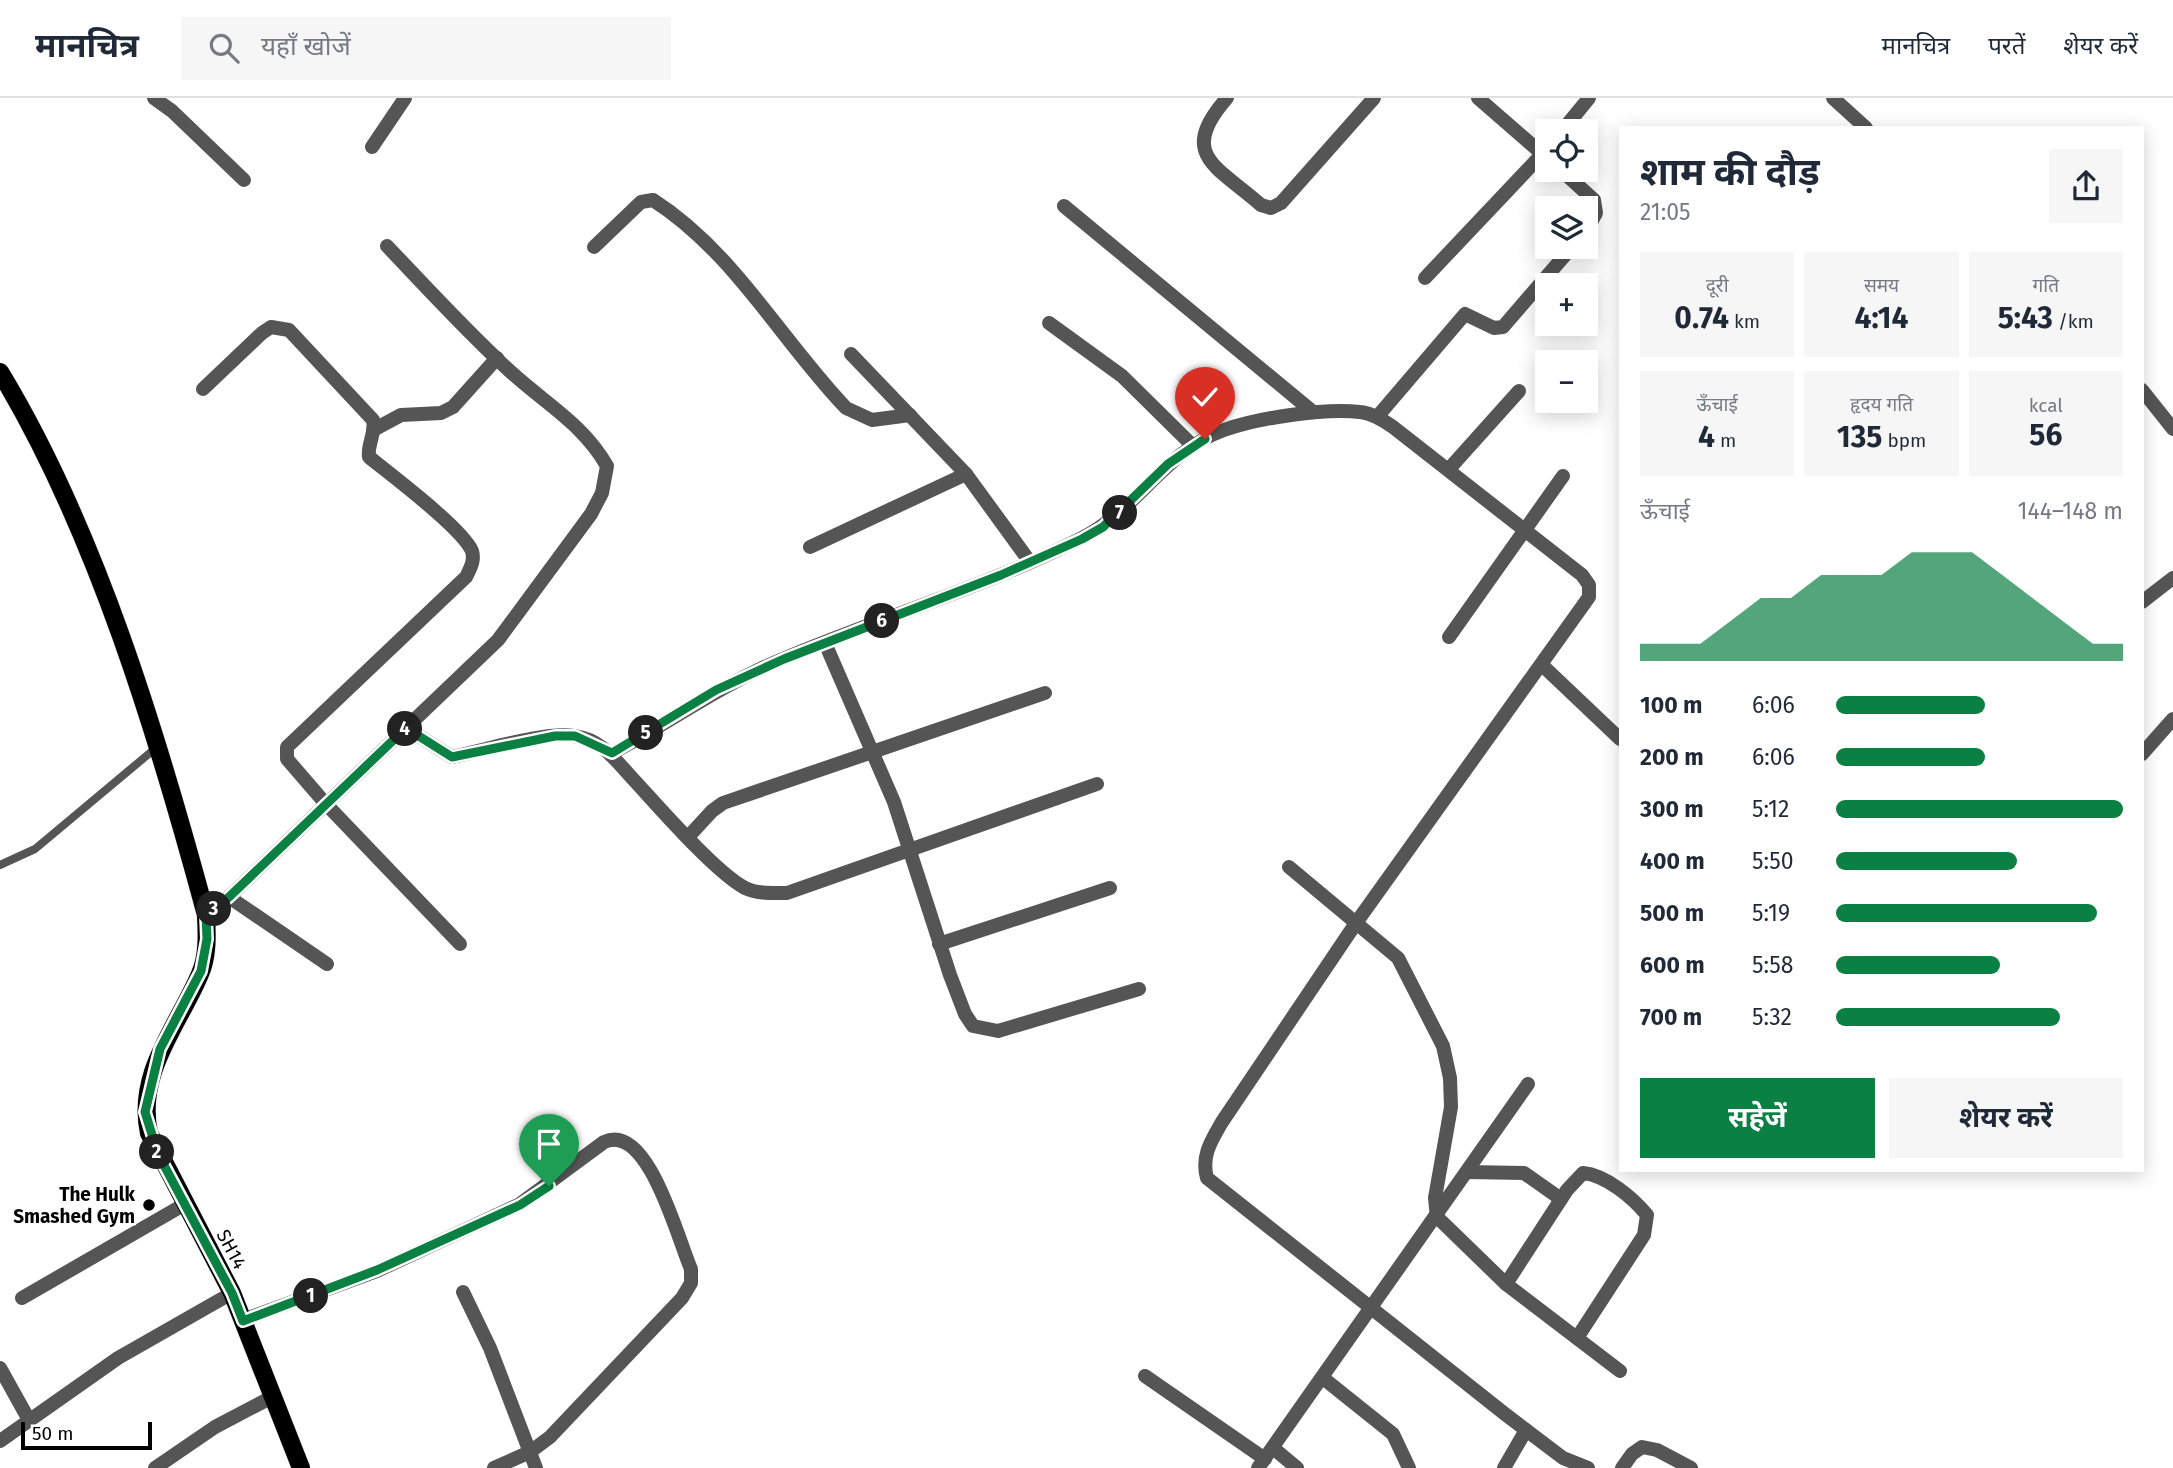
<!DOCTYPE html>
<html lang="hi">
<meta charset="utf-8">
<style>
body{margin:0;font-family:"Fira Sans","Noto Sans Devanagari",sans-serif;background:#f6f6f7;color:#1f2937;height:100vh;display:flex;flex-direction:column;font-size:26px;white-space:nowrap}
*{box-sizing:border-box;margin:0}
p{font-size:23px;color:#747a83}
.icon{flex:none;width:38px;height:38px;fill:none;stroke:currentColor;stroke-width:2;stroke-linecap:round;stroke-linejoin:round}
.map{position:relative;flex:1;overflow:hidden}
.panel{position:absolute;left:1619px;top:28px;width:525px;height:1046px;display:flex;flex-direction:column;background:#fff;border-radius:0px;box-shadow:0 4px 18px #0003}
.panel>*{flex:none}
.buttons{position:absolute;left:1535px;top:21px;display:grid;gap:14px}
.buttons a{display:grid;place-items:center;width:63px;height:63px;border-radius:0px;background:#fff;box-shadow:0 4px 18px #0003;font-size:35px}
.scale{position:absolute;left:21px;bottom:18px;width:131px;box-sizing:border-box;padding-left:7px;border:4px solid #000;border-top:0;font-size:19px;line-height:24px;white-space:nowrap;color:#000;-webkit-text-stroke:5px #fff;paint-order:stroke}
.pin{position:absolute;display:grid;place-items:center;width:60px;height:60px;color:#fff;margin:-72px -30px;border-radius:50% 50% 50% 0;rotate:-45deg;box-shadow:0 0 7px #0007}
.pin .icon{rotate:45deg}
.km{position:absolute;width:35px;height:35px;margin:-18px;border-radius:50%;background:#222;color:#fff;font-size:19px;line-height:35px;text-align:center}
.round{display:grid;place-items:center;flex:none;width:74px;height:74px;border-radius:0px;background:#f6f6f7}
.overview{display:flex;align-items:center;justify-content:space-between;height:119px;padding:0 21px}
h1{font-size:38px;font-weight:700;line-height:52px}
.figures{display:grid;grid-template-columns:repeat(3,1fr);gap:10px;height:119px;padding:7px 21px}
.figures div{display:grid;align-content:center;border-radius:0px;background:#f6f6f7;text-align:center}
.figures b{font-size:30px;font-weight:700}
.figures small{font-size:19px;font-weight:400}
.figures p{font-size:19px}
.chart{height:196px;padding:14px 21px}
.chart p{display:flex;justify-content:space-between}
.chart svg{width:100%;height:126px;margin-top:7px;fill:#0b8043;opacity:.7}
.primary-button{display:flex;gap:14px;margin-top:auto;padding:14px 21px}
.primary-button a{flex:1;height:80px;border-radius:0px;background:#0b8043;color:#fff;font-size:28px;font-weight:700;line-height:80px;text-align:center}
.primary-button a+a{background:#f6f6f7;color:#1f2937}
ul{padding:0 21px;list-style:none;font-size:23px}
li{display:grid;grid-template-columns:112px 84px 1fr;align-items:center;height:52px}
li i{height:18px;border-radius:9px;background:#0b8043}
header{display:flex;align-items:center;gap:42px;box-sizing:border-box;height:98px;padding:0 35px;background:#fff;border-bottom:2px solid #e0e1e3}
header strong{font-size:33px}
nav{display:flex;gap:38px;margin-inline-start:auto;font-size:24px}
.search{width:490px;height:63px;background:#f6f6f7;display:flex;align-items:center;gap:18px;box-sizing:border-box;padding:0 24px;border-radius:0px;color:#747a83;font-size:26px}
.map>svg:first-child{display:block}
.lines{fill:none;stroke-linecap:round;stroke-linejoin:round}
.primary-casing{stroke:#dbdbdb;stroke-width:19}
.service{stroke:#555;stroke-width:8}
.minor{stroke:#555;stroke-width:14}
.tertiary{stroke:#555;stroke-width:14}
.primary{stroke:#000;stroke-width:18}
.route-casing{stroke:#fff;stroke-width:14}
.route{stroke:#0b8043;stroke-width:9}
.poi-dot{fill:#000;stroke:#fff;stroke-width:2.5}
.labels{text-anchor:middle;stroke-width:5;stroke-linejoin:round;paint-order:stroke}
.poi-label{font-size:19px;font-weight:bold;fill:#000;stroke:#fff;text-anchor:end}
.street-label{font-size:19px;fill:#000;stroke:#fff}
</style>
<header>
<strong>मानचित्र</strong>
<div class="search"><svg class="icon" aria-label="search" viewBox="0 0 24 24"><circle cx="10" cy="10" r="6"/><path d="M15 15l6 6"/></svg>यहाँ खोजें</div>
<nav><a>मानचित्र</a><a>परतें</a><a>शेयर करें</a></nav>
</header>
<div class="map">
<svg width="2173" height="1370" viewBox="0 0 2173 1370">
<rect width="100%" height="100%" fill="#fff"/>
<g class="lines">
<g class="primary-casing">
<path id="primary" d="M0 274C96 432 158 639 206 817 207 836 208 858 200 876 178 928 136 975 149 1035L232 1195 301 1370"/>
</g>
<polyline class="service" points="0,767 35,751 157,649"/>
<g class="minor">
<polyline points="154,0 172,13 244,82"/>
<path d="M1227 0C1177 57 1217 68 1261 107L1271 110 1281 105 1374 0"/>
<polyline points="1478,0 1547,60"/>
<polyline points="1562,33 1589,0"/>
<polyline points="372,49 405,0"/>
<polyline points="1561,72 1594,102 1596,115 1586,133"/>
<polyline points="1064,108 1313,314"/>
<path d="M594 149 641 104 653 102C733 153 781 242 846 310L872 322 910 317"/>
<polyline points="1425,180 1547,51"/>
<polyline points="1049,225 1122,278 1193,348"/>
<polyline points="851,256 966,376 1030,464"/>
<path d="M203 291 262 235 271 229 289 232 373 322C376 336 367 346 369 359 391 377 462 430 472 453 475 463 470 471 466 479L287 649V661L325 705 460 846"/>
<polyline points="1377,319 1465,216 1494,230 1503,229 1572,149"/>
<polyline points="375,331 401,317 441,315 453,309 497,260"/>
<polyline points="1449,371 1519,293"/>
<polyline points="810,449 966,376"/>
<polyline points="2142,504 2173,480"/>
<polyline points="1449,539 1563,378"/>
<polyline points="825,545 894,704 950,877 965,916 973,928 998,933 1139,891"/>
<polyline points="1542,567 1620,641"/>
<path d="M406 630 452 659C483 653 545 633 574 638 603 642 615 662 633 681 658 708 715 774 745 790 757 796 773 795 787 795L1097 686"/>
<path d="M612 655C670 624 722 586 783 561 882 519 986 489 1082 440 1136 413 1165 353 1224 332 1258 320 1323 310 1360 314 1372 315 1383 322 1393 329L1582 477 1589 487V499L1356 825 1222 1024C1211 1043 1201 1058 1207 1080L1505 1316 1563 1360 1588 1370"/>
<polyline points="2142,656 2173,621"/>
<polyline points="689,738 712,713 723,705 1045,595"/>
<polyline points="1289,769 1398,860 1443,948 1450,980 1451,1009 1435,1100 1437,1119 1506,1186 1620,1273"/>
<polyline points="229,799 327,866"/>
<path d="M206 817 229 799 498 542 591 416 602 395 607 368C584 327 546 306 512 275 468 235 428 191 387 148"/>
<polyline points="939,846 1110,790"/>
<polyline points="1467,1074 1524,1075 1561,1101"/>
<path d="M1506 1186 1567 1092 1583 1075C1606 1077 1633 1100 1647 1117L1644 1137 1577 1240"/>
<polyline points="463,1194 490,1250 536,1370"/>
<polyline points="22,1200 185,1106"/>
<path d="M243 1222 377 1173 520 1106 604 1044C648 1023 678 1142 691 1171V1185L682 1200 550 1339 530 1354 494 1370"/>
<polyline points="0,1270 29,1322"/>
<polyline points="1145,1278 1265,1361"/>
<polyline points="1323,1280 1393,1336 1409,1370"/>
<polyline points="0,1343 118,1260 232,1195"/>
<polyline points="1273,1350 1297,1370"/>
<polyline points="155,1370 215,1329 274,1298"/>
<polyline points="1258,1370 1528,986"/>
<polyline points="1504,1370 1526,1332"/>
<polyline points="1622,1370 1632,1356 1642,1349 1657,1352 1691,1370"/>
</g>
<g class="tertiary">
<polyline points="1833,0 1866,30"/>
<polyline points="2142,292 2173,331"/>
</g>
<use href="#primary" class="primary"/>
</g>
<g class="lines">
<g class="route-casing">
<polyline id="route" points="549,1088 520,1107 377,1172 243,1223 232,1195 158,1056 145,1014 160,951 201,873 207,841 206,817 229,799 406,630 452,659 555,638 575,638 612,655 716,592 784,561 1001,477 1082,441 1103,429 1168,366 1205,341"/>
</g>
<use href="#route" class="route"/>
</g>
<circle class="poi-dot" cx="149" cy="1107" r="7"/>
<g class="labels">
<g class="poi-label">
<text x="135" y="1103">The Hulk<tspan x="135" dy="22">Smashed Gym</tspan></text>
</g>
<g class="street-label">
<text transform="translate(232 1151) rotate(62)" y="7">SH14</text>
</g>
</g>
</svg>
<div class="buttons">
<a><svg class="icon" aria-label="locate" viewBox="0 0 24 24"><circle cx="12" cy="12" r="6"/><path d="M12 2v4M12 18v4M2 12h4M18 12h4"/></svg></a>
<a><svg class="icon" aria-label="layers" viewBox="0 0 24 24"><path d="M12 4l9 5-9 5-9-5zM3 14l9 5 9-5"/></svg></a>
<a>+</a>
<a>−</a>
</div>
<div class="scale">50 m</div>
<div class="pin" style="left:549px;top:1088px;background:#1e9e55"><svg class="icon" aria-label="arrive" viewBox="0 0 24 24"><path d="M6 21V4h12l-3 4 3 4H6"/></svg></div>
<div class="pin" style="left:1205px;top:341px;background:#d93025"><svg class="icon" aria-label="check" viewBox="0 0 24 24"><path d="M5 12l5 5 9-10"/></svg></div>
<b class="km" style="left:311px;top:1198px">1</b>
<b class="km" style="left:157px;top:1054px">2</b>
<b class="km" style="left:214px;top:811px">3</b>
<b class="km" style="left:405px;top:631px">4</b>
<b class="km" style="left:646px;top:635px">5</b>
<b class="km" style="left:882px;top:523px">6</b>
<b class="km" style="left:1120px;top:415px">7</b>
<section class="panel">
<div class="overview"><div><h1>शाम की दौड़</h1><p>21:05</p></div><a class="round"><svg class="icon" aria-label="share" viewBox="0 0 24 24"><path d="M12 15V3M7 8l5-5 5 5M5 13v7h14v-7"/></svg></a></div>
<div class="figures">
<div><p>दूरी</p><b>0.74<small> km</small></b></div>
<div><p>समय</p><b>4:14</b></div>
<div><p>गति</p><b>5:43<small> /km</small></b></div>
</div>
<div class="figures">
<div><p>ऊँचाई</p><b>4<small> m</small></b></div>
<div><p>हृदय गति</p><b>135<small> bpm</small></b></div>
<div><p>kcal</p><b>56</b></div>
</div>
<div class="chart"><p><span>ऊँचाई</span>144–148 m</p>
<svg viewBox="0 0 160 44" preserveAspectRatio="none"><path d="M0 44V38L10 38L20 38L30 30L40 22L50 22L60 14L70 14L80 14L90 6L100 6L110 6L120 14L130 22L140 30L150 38L160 38V44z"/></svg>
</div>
<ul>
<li><b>100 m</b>6:06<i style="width:52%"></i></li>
<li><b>200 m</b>6:06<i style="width:52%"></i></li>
<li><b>300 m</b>5:12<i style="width:100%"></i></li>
<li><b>400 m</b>5:50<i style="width:63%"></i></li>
<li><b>500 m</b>5:19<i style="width:91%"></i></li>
<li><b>600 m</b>5:58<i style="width:57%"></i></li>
<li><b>700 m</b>5:32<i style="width:78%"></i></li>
</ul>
<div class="primary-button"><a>सहेजें</a><a>शेयर करें</a></div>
</section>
</div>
